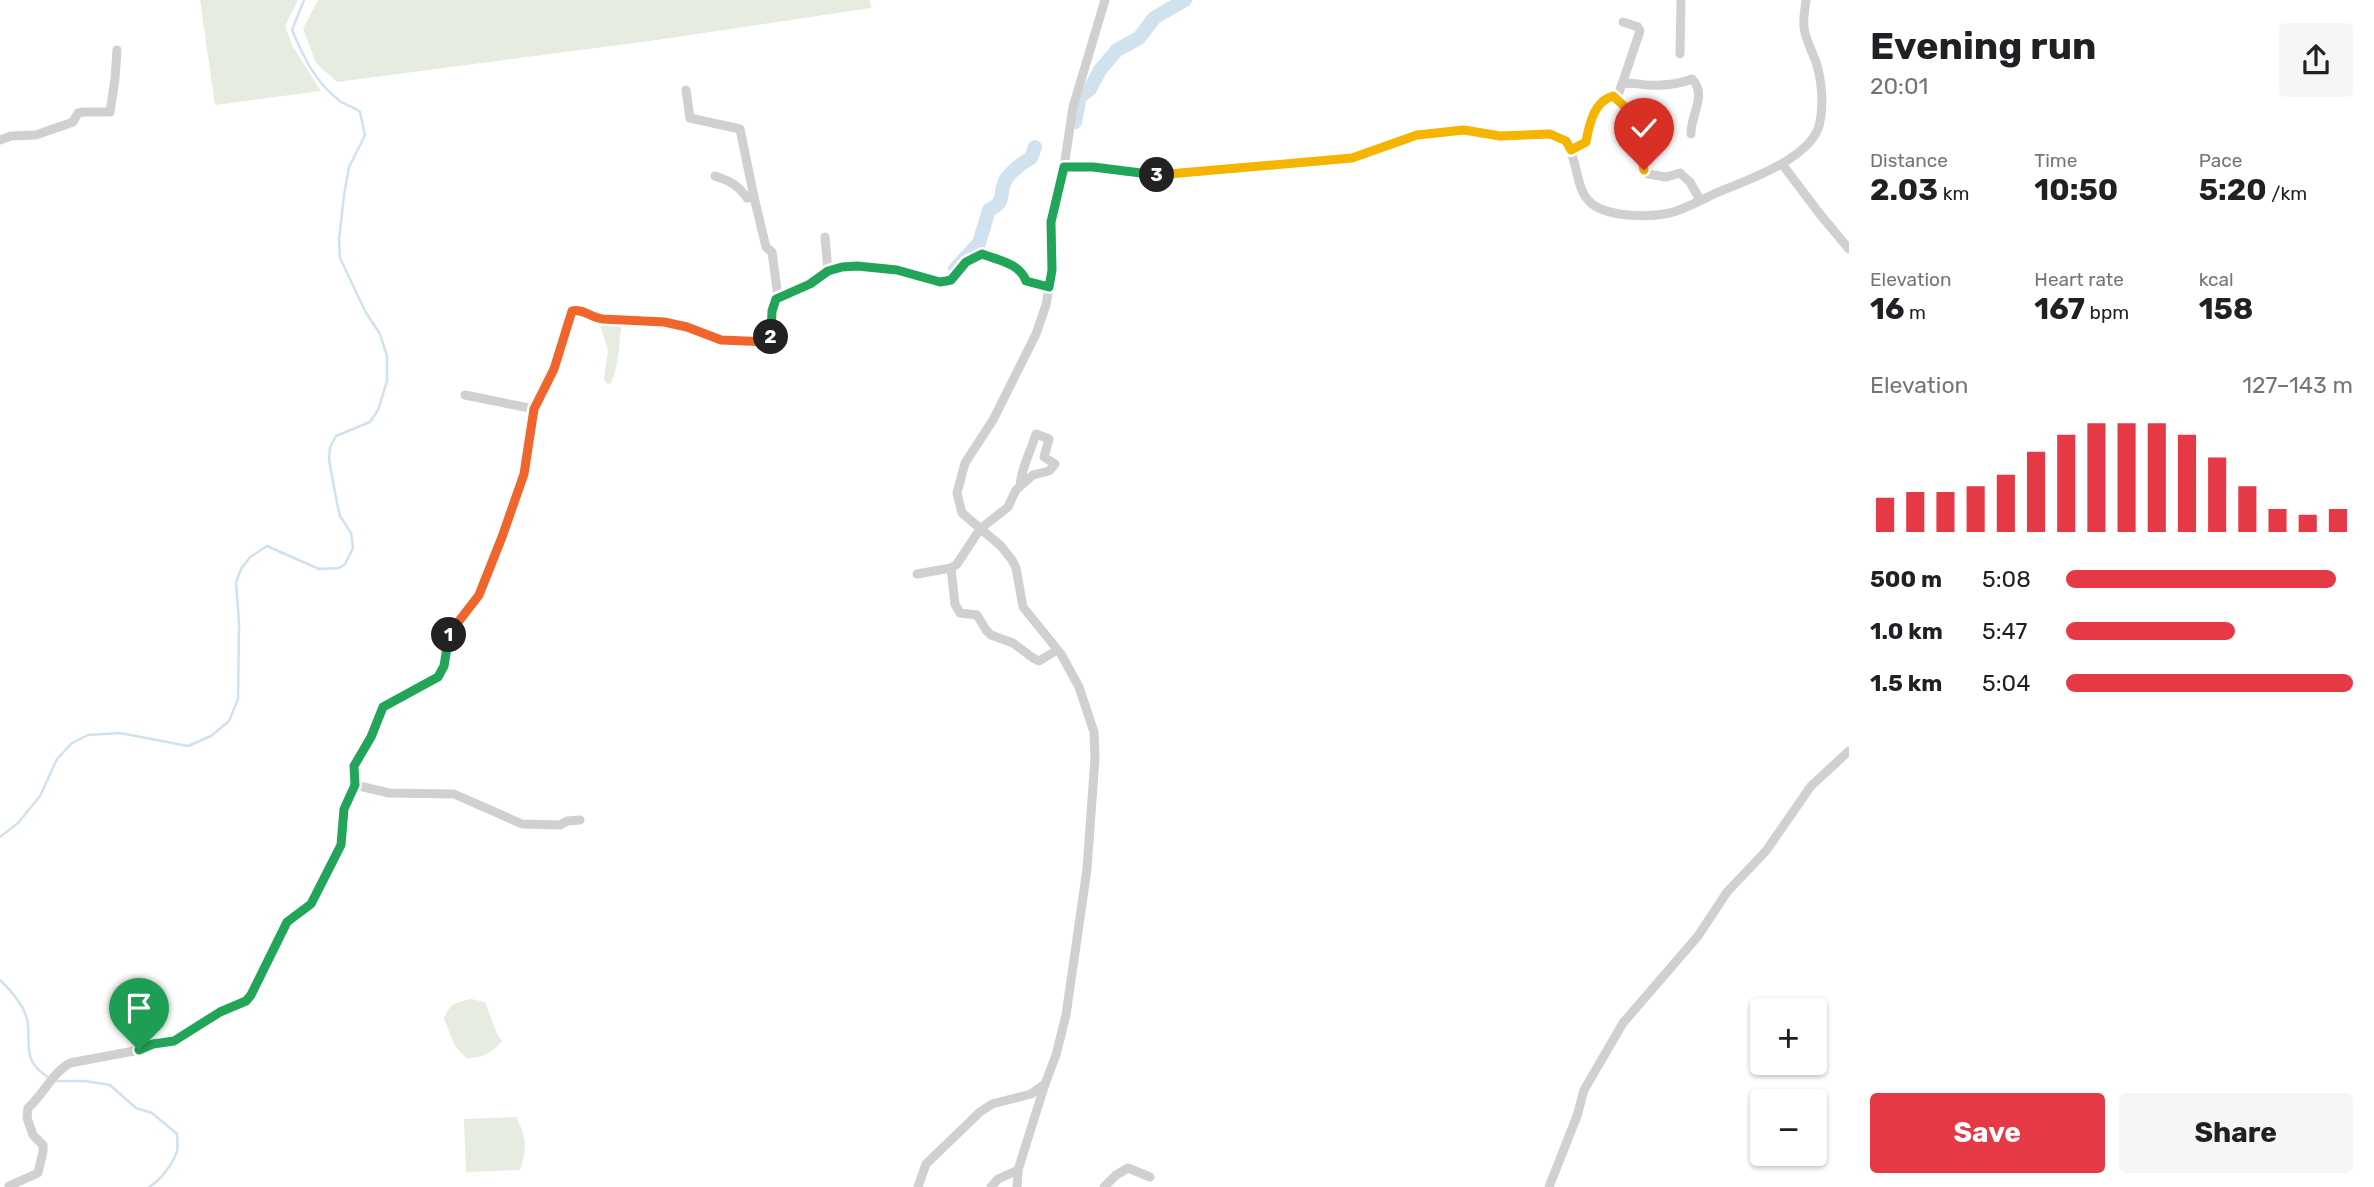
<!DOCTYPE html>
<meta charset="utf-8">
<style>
body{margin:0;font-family:Rubik,sans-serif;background:#f6f6f6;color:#202124;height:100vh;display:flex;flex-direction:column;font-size:26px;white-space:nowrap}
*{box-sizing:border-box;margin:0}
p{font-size:23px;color:#757577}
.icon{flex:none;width:38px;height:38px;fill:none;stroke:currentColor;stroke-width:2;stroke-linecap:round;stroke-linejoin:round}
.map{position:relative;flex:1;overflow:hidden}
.sheet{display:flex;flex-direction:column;background:#fff;width:525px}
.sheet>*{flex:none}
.controls{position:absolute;left:1750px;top:998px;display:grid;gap:14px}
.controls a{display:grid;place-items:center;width:77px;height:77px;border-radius:7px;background:#fff;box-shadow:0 2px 5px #0004;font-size:35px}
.pin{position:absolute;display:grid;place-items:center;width:60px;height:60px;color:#fff;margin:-72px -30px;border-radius:50% 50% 50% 0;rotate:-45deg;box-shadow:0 0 7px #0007}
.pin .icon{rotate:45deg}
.km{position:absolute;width:35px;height:35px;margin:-18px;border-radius:50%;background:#222;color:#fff;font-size:19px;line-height:35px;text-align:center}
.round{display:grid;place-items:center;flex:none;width:74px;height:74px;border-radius:7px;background:#f6f6f6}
.headline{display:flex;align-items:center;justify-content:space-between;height:119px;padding:0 21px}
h1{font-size:38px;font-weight:700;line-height:52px}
.stats{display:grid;grid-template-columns:repeat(3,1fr);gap:10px;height:119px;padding:7px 21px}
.stats div{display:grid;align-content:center}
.stats b{font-size:30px;font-weight:700}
.stats small{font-size:19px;font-weight:400}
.stats p{font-size:19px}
.chart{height:196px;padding:14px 21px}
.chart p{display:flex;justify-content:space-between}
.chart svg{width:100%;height:126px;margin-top:7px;stroke:#e63946;stroke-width:6}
.action{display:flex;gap:14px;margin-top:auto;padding:14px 21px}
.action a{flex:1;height:80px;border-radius:7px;background:#e63946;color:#fff;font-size:28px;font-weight:700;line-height:80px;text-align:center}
.action a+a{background:#f6f6f6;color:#202124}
ul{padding:0 21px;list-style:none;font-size:23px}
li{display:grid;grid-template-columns:112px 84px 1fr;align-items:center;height:52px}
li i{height:18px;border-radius:9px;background:#e63946}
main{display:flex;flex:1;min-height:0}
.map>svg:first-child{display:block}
.green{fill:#e6ecdf}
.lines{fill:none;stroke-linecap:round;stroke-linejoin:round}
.stream{stroke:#cfe2ee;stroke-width:2.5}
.river{stroke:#cfe2ee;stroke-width:14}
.minor{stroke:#d0d0d0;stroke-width:9}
.split-1-casing{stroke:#fff;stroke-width:14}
.split-2-casing{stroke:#fff;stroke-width:14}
.split-3-casing{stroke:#fff;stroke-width:14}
.split-4-casing{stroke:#fff;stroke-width:14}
.split-1{stroke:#22a559;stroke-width:9}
.split-2{stroke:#f0652b;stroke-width:9}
.split-3{stroke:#22a559;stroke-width:9}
.split-4{stroke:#f5b400;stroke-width:9}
</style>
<main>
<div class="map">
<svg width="1849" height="1187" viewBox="0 0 1849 1187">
<rect width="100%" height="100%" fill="#fff"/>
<g class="green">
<polygon points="200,0 298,0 285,26 293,47 321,91 215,105"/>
<polygon points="318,0 870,0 871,8 657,40 337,82 316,63 303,29"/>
<path d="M603 319 622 323C618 345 620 362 611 383L607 384 604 379 608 350 600 325Z"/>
<path d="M471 999 485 1002C491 1016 493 1029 502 1041 491 1054 482 1058 466 1058L455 1046 444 1019C449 1004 456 1002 471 999Z"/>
<path d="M516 1117C527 1138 527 1148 520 1170L466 1172 464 1119Z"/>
</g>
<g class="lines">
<g class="stream">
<path d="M0 837 18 823 40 796 57 759 72 743 88 735 120 733 188 746 211 736 229 721 238 699 239 623 236 582 241 569 250 557 267 546 319 569 339 568 345 564 353 548 351 533 340 516 337 503 329 460 330 447 336 436 370 422 378 410 387 381V356L380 334 365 311 340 258 339 240 344 195 349 167 365 135 360 112C354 107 346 105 340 101 315 82 304 58 292 30L304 0"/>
<path d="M0 980C11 990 28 1010 28 1026 30 1053 24 1061 49 1078"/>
<path d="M54 1081H85L110 1085 136 1108 152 1113 177 1134C177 1139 178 1147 177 1151 173 1164 160 1181 149 1187"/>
</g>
<g class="river">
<polyline points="1075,122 1080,97 1090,89 1100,70 1117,50 1139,38 1154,18 1185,0"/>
<path d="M955 269 979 243 989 210C1007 201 998 196 1005 181 1009 173 1023 162 1031 158L1035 147"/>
</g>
<g class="minor">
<polyline points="1680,54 1681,0"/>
<polyline points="1622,84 1640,31 1638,27 1623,22"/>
<path d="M686 90 690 118 740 129 754 197 747 198C738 185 730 181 715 176"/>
<path d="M1617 98 1622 84C1631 82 1637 84 1646 85 1662 86 1677 85 1692 79 1708 95 1690 116 1691 134"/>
<polyline points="0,140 11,136 36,135 73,122 78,113 83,112 110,112 115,79 117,50"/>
<path d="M1571 150 1586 142C1589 125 1594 101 1613 96L1645 125 1642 161 1648 174 1666 177 1680 173 1690 182 1700 200"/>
<polyline points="1782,164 1819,213 1849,249"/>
<path d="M1064 167C1099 168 1134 177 1169 175L1352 158 1417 135 1437 133 1464 130 1500 136 1550 134C1588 145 1565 195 1601 209 1620 217 1650 217 1670 213 1685 209 1699 201 1714 194 1744 181 1809 160 1819 126 1824 107 1822 80 1816 62 1812 51 1805 39 1804 27 1803 18 1805 9 1806 0"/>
<polyline points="754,197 766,247 772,252 778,297"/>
<polyline points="825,237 828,271"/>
<polyline points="465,395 534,409"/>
<polyline points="951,568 955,604 960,613 977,615 986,630 991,635 1013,643 1033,658 1039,661 1057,650"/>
<path d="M917 574 951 568 957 564 980 529 1008 507 1016 490 1033 475 1049 471 1055 464 1044 457 1049 439 1036 434C1031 451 1021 468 1020 486"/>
<polyline points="355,785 389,793 454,794 522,824 560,825 567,821 580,820"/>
<path d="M9 1186 38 1173 43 1152V1145L33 1135 27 1118 28 1108C43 1095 52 1073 70 1063L134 1051 154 1044 174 1041 220 1012 249 998 287 922 311 904 341 845 344 809 355 785 354 767 371 737 383 707 438 677 444 666 451 627 471 606 484 584 524 474 534 409 554 369 571 311 584 312 593 318 664 322 687 327 721 340 767 342 771 339 772 311 776 299 810 284 828 271 842 267 857 266 897 270 940 282 946 281 951 280 966 262 982 254C997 260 1020 263 1026 281L1049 287"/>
<polyline points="918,1187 926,1164 980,1112 992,1104 1031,1094 1045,1084 1056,1055 1066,1015 1087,869 1095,758 1094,732 1079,687 1061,654 1023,607 1016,568 1012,560 1001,546 962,513 957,493 965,463 993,420 1036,334 1046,305 1052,270 1051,222 1053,209 1064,167 1073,107 1105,0"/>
<polyline points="991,1187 998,1179 1018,1170"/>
<polyline points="1017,1187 1018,1170 1045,1084"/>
<polyline points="1104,1187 1116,1175 1128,1168 1150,1177"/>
<polyline points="1549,1187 1577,1116 1584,1090 1623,1023 1698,936 1727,892 1766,851 1811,786 1849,751"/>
</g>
</g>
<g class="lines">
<g class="split-1-casing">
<polyline id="split-1" points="139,1050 153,1044 174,1041 220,1012 246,1001 251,995 287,922 311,904 341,845 344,809 355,785 354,766 371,737 383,707 438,677 444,666 449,635"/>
</g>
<g class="split-2-casing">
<path id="split-2" d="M449 635 451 627 459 621 479 595 502 537 524 474 534 409 554 369 572 311C582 308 592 318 603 319L664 322 687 327 721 340 767 342 771 337"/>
</g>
<g class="split-3-casing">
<path id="split-3" d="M771 337 772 311 776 299 810 284 828 271 842 267 857 266 897 270 940 282 946 281 951 280 966 262 982 254C997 260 1020 263 1026 281L1049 287 1052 270 1051 222 1064 167H1093L1157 175"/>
</g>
<g class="split-4-casing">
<path id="split-4" d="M1157 175 1352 158 1417 135 1464 130 1500 136 1550 134 1566 141 1571 150 1586 142C1589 125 1594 101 1613 96L1645 125 1642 161 1644 170"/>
</g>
<use href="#split-1" class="split-1"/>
<use href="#split-2" class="split-2"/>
<use href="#split-3" class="split-3"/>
<use href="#split-4" class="split-4"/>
</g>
</svg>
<div class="controls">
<a>+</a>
<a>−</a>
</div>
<div class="pin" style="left:139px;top:1050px;background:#1e9e55"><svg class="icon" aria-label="arrive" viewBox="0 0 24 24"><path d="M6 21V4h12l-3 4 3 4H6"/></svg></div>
<div class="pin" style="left:1644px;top:170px;background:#d93025"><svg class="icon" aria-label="check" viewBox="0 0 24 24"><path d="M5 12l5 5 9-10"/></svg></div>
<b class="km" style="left:449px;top:635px">1</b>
<b class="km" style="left:771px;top:337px">2</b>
<b class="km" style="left:1157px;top:175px">3</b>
</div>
<section class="sheet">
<div class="headline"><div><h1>Evening run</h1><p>20:01</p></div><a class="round"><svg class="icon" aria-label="share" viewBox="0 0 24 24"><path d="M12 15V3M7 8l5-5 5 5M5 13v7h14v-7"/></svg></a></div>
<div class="stats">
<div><p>Distance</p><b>2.03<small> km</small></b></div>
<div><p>Time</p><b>10:50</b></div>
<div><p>Pace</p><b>5:20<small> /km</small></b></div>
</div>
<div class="stats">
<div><p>Elevation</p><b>16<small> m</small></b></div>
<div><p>Heart rate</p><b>167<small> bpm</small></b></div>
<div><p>kcal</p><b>158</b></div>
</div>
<div class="chart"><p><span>Elevation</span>127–143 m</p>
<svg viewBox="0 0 160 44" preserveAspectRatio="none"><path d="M5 44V32M15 44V30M25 44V30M35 44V28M45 44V24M55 44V16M65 44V10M75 44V6M85 44V6M95 44V6M105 44V10M115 44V18M125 44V28M135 44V36M145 44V38M155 44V36"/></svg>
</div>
<ul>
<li><b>500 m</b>5:08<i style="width:94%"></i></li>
<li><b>1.0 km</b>5:47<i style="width:59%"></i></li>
<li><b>1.5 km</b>5:04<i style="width:100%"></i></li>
</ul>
<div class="action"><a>Save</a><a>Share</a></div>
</section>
</main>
